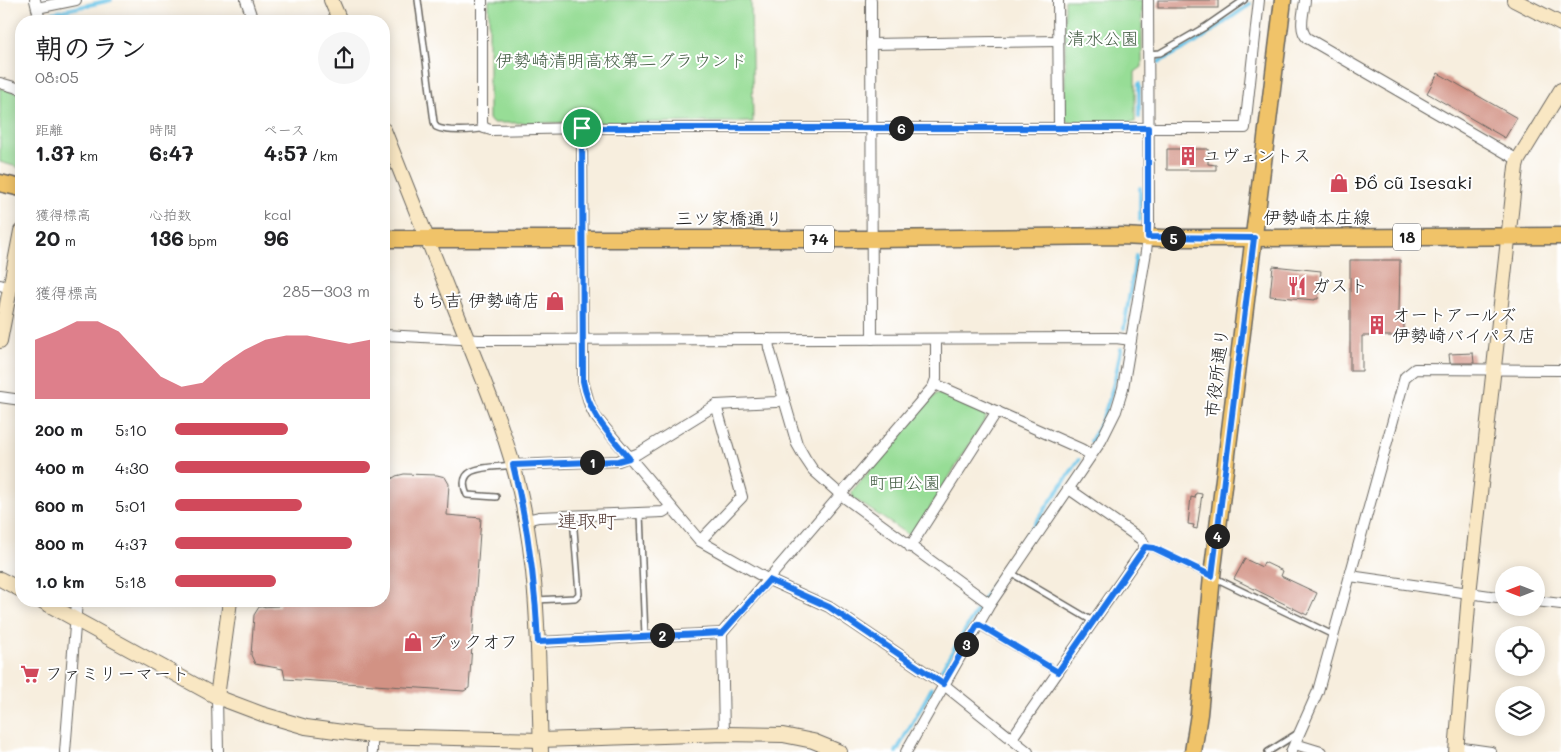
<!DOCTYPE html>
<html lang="ja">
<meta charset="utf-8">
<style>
body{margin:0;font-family:Mali,"Klee One",sans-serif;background:#f6f6f6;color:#202124;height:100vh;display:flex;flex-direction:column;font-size:19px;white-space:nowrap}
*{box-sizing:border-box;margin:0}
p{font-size:16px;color:#757577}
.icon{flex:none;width:28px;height:28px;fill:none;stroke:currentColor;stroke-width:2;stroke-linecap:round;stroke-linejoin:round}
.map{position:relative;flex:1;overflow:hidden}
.panel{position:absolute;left:15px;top:15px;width:375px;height:592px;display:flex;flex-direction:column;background:#fff;border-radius:20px;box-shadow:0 2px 12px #0003}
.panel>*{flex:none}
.needle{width:32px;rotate:270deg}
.tools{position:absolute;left:1495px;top:566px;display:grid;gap:10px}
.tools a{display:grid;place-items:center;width:50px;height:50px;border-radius:50%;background:#fff;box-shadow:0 2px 12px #0003;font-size:25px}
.pin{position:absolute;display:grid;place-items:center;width:42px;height:42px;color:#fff;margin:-21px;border:2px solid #fff;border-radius:50%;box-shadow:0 1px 5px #0007}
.km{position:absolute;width:25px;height:25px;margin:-12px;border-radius:50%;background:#222;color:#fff;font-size:14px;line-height:25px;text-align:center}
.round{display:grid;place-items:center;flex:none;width:52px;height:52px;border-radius:26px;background:#f6f6f6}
.summary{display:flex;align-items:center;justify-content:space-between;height:85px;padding:0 20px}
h1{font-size:28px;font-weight:700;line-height:38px}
.metrics{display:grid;grid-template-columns:repeat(3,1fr);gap:8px;height:85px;padding:5px 20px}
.metrics div{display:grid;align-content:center}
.metrics b{font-size:21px;font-weight:700}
.metrics small{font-size:14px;font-weight:400}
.metrics p{font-size:14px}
.chart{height:140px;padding:10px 20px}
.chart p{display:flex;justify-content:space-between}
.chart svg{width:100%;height:90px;margin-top:5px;fill:#d1495b;opacity:.7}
ul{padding:0 20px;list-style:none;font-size:16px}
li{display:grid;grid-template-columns:80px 60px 1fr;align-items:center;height:38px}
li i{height:12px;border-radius:6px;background:#d1495b}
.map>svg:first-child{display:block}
.green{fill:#97dd96;stroke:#5a7c59}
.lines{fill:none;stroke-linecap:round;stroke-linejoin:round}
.stream{stroke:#6ac5e8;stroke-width:4}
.building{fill:#d29284}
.lane-casing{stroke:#696660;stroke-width:8}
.street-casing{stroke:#696660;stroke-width:12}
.secondary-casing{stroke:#696660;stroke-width:16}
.primary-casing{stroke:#696660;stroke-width:19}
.lane{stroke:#fff;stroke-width:5}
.street{stroke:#fff;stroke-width:10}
.secondary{stroke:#f9e7c3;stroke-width:14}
.primary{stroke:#f0c369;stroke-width:16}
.route-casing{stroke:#fff;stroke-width:10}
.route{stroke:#1a73e8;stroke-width:6}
.labels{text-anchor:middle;stroke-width:4;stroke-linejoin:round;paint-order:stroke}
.shield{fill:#fff;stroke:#606060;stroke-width:1}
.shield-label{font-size:16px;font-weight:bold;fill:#1c1c1c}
.park-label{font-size:18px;fill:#476047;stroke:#fff}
.poi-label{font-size:18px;fill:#1c1c1c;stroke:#fff;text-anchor:start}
.street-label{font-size:18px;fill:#1c1c1c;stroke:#fff}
.quarter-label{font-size:20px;fill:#5c4540;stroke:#fff}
</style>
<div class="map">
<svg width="1561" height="752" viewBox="0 0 1561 752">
<rect width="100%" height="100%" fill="#fff"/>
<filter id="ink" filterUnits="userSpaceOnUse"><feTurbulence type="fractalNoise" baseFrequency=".02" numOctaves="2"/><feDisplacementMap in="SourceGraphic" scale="10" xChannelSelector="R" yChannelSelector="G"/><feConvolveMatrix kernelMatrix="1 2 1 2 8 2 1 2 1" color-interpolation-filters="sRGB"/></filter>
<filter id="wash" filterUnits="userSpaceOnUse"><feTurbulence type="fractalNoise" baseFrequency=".0096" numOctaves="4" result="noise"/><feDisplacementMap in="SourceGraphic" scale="20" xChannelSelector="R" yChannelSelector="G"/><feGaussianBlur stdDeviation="1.12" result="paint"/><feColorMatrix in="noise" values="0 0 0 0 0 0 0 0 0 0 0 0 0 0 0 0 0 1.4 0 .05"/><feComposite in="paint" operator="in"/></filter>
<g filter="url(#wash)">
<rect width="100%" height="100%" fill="#f7eede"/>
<g class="green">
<polygon points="489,0 751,0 753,122 492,123 489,119"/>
<polygon points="1065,0 1142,0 1142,67 1135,72 1135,122 1069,122 1065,119"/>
<polygon points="0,88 21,93 21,168 0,162"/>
<polygon points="936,394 943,394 985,412 986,418 913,535 907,534 853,498 852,491"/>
</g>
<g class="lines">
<g class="stream">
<polyline points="53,13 111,0"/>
<polyline points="1159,62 1195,43 1250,4"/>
<polyline points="1139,84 1139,117"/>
<polyline points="1140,188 1140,220"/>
<polyline points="1124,328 1136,256"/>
<path d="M1091 441C1108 412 1115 382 1121 349"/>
<polyline points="942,669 988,592 1079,460"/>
<polyline points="896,752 932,688"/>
</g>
</g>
<g id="blocks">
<g class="building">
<rect x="1158" y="0" width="60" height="8"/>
<polygon points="1438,73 1517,118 1505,138 1427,93"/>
<polygon points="1167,149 1208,149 1208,164 1216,165 1216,170 1167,170"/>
<polygon points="1350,260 1400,260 1399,314 1404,314 1404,336 1362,336 1362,371 1350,371"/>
<polygon points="1273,266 1321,271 1318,299 1315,299 1315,300 1270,296"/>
<polygon points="1473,353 1474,363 1450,363 1449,354"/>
<polygon points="404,474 437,475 445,477 449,484 447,515 481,518 469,688 464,691 285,679 283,669 255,664 251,655 254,615 259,607 279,606 279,601 384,601 384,511 388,511 390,480 396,476"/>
<polygon points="1196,493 1202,494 1197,529 1193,528 1194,525 1188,524 1191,497 1195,498"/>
<polygon points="1245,559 1262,567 1264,562 1283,571 1281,576 1317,593 1307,615 1234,579"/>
</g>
</g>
</g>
<g filter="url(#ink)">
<use href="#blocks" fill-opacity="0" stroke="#696660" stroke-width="1"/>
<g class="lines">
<g class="lane-casing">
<g id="lane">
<path d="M418 0 434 122 436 127C446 132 473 131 484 128"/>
<polyline points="1148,54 1160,53 1205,27 1244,0"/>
<path d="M496 497 467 495C453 463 494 468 513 465"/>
<polyline points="640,514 645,636"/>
<polyline points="1145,547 1153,548 1333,635"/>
<polyline points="1011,573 1094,622"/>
<polyline points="536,600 575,598 579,594 573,517"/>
<polyline points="978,625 1058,672"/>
<polyline points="1268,752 1298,733"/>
</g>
</g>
<g class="street-casing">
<g id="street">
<polyline points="35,0 40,21"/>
<polyline points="246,0 253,21"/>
<polyline points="482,0 482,123 484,128 491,130 582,128 1245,128 1259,0"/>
<polyline points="871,0 872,339"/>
<polyline points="1058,0 1059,129"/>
<path d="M1305 0C1304 12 1298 29 1307 38L1518 160"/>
<polyline points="37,8 76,0"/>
<polyline points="871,44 1058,41"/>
<polyline points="0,83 21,89"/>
<polyline points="582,128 583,381 590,406 595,416 700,541 769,580 829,607 943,684 1028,752"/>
<polyline points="0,285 10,288"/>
<polyline points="384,335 479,340 1116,338 1131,340"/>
<polyline points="768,339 769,348 797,444 805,458 813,470 841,495 990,604"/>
<polyline points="935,384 1081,449 1091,455"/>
<polyline points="0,397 21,400"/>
<polyline points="513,465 618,461 637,454 716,405 776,402 784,399"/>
<polyline points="526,520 539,517 663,512 671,507"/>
<polyline points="700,541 742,497 716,405"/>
<polyline points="910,547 997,411"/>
<polyline points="1350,576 1504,598"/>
<polyline points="1536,601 1561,604"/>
<polyline points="539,642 722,633"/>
<polyline points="217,697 218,752"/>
<polyline points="724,734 722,633 933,387 936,379 936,339"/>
<polyline points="1012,738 1145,547 1142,540 1069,489"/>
<polyline points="1295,744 1321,752"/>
<polyline points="1456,747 1491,752"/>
<polyline points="65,752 77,601"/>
<polyline points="372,752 372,736"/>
<polyline points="906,752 990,604 1101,441 1116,411 1123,388 1131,340 1146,252 1149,224 1148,0"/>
<polyline points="1291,752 1318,691 1405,377 1415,369 1561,370"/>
</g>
</g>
<g class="secondary-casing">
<g id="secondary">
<polyline points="331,0 340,21"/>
<polyline points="1514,0 1561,24"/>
<path d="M384 130C410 197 437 264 464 331 485 384 507 436 520 492 540 577 538 665 541 752"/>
<polyline points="0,341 21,231"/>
<polyline points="0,579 21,590"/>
<polyline points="42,601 217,697 262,714 306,727 372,736 540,740 724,734 783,735 813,741 840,752"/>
<polyline points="217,697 230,601"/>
<polyline points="1456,752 1469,594 1516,167 1518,160 1561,90"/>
</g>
</g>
<g class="primary-casing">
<g id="primary">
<polyline points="0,183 21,188"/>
<polyline points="384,239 872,239 1122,236 1162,238 1254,238 1561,236"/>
<polyline points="1193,752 1199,714 1212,576 1283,0"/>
</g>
</g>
<use href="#lane" class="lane"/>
<use href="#street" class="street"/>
<use href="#secondary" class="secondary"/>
<use href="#primary" class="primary"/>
</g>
</g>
<g class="lines" filter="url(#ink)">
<g class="route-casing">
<path id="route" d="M582 128H1148V237L1254 238 1212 576 1154 548 1145 547 1058 672 978 624 943 684 829 607 769 580 722 633 538 642C535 580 528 525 513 465L618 461 629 458C608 433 589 414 583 381Z"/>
</g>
<use href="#route" class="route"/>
</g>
<defs>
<g id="building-bare" transform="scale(1.5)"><path d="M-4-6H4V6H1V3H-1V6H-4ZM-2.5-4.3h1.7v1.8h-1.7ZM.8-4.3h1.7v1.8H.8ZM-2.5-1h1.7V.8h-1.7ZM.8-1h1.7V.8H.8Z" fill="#d1495b" stroke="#fff" stroke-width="2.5" paint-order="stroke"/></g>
<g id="shop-bare" transform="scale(1.5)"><path d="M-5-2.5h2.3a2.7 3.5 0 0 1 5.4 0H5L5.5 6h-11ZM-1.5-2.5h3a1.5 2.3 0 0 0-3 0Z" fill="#d1495b" stroke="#fff" stroke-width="2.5" paint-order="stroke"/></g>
<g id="restaurant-bare" transform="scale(1.5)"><path d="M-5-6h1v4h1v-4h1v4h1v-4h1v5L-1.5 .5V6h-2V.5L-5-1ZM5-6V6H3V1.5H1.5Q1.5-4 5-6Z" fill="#d1495b" stroke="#fff" stroke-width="2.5" paint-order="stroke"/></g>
<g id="supermarket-bare" transform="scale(1.5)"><path d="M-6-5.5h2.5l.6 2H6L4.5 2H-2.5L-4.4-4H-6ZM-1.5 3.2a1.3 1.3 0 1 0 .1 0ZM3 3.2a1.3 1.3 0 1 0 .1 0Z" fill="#d1495b" stroke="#fff" stroke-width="2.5" paint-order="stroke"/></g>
</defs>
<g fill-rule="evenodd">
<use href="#building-bare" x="1188" y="156"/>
<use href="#shop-bare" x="1339" y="183"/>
<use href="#restaurant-bare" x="1297" y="286"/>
<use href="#shop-bare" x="555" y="301"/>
<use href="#building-bare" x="1377" y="325"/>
<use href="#shop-bare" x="413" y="642"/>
<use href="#supermarket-bare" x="30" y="674"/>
</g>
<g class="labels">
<g class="shield">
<rect x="1393" y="223.5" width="28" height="27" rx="4"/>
<rect x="804" y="225.5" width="30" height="27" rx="4"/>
</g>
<g class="shield-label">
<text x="1407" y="243">18</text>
<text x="819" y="245">74</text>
</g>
<g class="park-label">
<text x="1103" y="45">清水公園</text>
<text x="621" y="67">伊勢崎清明高校第二グラウンド</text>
<text x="905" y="489">町田公園</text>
</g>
<g class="poi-label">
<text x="1203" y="162">ユヴェントス</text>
<text x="1354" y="189">Đồ cũ Isesaki</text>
<text x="1312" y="292">ガスト</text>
<text x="540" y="307" text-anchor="end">もち吉 伊勢崎店</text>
<text x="1392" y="321">オートアールズ<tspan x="1392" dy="21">伊勢崎バイパス店</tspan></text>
<text x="428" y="648">ブックオフ</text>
<text x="45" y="680">ファミリーマート</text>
</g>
<g class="street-label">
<text x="1317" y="224">伊勢崎本庄線</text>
<text x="729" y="225">三ツ家橋通り</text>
<text transform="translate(1217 373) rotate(-83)" y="6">市役所通り</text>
</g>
<g class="quarter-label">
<text x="587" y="528">連取町</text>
</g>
</g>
</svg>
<div class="tools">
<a><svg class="needle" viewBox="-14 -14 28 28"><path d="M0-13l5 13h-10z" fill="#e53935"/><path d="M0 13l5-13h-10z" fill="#757577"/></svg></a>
<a><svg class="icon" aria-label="locate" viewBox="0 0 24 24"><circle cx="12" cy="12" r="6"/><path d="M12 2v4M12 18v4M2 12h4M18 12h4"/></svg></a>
<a><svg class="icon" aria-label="layers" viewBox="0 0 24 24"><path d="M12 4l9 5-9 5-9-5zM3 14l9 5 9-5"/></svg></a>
</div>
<div class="pin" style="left:582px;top:128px;background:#1e9e55"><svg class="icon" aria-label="arrive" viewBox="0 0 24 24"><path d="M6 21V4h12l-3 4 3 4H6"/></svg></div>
<b class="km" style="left:592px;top:462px">1</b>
<b class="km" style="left:662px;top:635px">2</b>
<b class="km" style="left:966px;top:644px">3</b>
<b class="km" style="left:1217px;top:536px">4</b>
<b class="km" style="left:1173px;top:238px">5</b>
<b class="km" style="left:901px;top:128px">6</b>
<section class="panel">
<div class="summary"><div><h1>朝のラン</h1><p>08:05</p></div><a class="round"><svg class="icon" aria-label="share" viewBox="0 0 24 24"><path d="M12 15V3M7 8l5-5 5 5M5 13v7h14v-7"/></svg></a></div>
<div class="metrics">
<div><p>距離</p><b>1.37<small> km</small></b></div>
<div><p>時間</p><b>6:47</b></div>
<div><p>ペース</p><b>4:57<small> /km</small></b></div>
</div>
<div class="metrics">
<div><p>獲得標高</p><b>20<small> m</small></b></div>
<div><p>心拍数</p><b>136<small> bpm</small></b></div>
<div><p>kcal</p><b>96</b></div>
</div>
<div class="chart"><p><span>獲得標高</span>285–303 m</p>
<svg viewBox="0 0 160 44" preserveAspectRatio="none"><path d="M0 44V15L10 11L20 6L30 6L40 11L50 22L60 33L70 38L80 36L90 27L100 20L110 15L120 13L130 13L140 15L150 17L160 15V44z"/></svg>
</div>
<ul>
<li><b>200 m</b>5:10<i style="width:58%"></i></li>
<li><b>400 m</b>4:30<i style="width:100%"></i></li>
<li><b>600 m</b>5:01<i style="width:65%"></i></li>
<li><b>800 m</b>4:37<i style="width:91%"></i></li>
<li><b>1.0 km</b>5:18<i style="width:52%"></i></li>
</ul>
</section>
</div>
